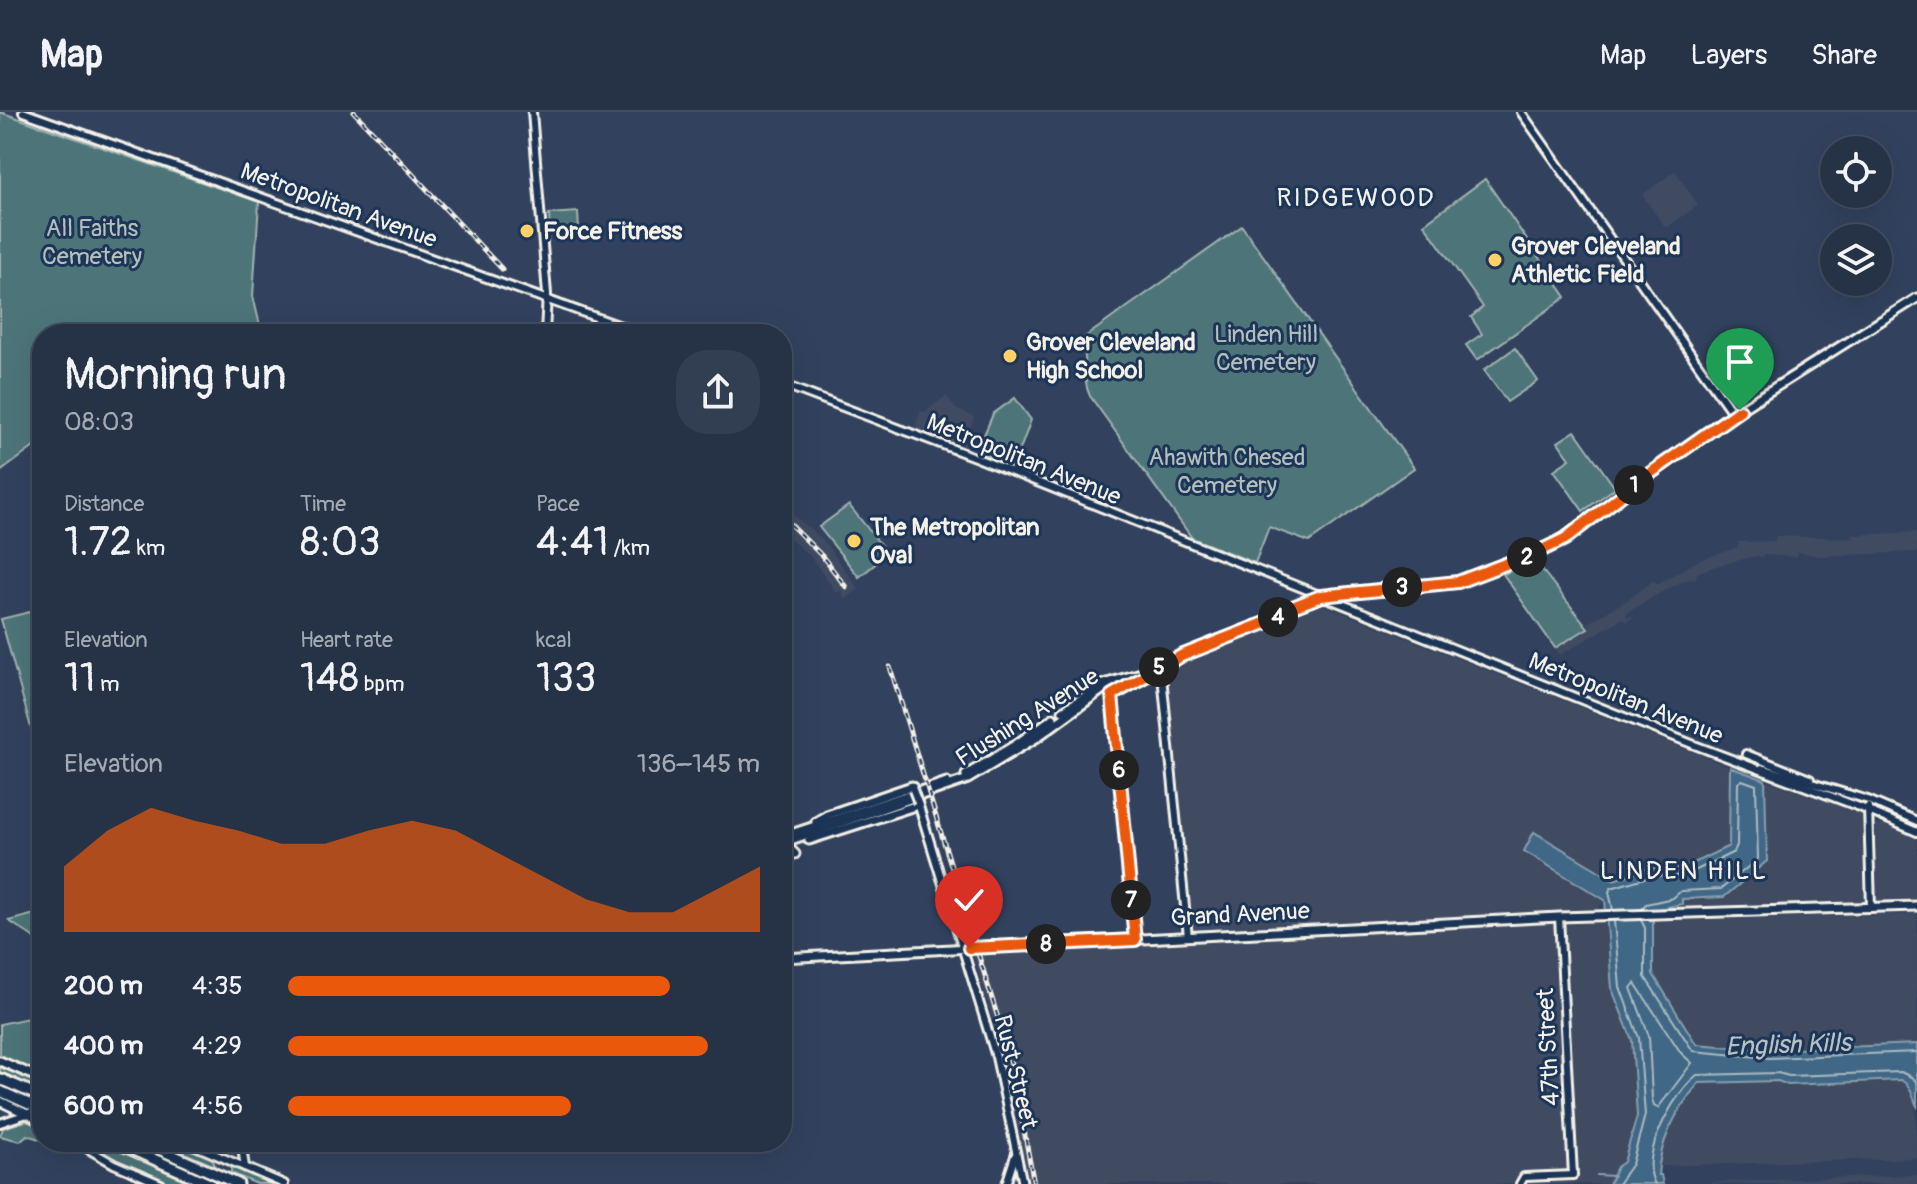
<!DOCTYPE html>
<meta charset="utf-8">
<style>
body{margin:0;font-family:Pangolin,sans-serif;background:#323e51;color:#f1f3f6;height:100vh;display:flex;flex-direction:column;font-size:30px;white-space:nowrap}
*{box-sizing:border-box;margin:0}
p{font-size:26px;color:#a4aab3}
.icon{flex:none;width:44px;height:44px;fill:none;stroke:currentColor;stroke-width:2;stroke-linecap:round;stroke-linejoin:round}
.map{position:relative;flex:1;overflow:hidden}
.drawer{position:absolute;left:32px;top:212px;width:760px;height:828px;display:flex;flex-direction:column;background:#263246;border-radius:32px;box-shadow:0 8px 32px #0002,0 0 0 2px #424d5f}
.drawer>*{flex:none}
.tools{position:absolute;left:1820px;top:24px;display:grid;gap:16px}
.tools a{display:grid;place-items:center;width:72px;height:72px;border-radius:50%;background:#263246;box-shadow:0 8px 32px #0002,0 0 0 2px #424d5f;font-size:40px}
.pin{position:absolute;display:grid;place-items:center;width:68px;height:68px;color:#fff;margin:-82px -34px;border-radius:50% 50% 50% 0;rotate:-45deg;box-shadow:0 0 8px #0007}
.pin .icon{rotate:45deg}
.km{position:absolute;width:40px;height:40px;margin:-20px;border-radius:50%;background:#222;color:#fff;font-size:22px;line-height:40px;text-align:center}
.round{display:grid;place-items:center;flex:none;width:84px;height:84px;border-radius:32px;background:#323e51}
.summary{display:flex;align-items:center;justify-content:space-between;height:136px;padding:0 32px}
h1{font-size:44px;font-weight:600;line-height:60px}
.figures{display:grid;grid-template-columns:repeat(3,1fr);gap:12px;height:136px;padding:8px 32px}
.figures div{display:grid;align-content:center}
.figures b{font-size:40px;font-weight:600}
.figures small{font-size:22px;font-weight:400}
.figures p{font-size:22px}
.chart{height:224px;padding:16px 32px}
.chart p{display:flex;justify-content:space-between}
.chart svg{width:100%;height:144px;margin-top:8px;fill:#ea580c;opacity:.7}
ul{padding:0 32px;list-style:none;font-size:26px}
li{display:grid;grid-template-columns:128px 96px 1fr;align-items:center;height:60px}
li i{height:20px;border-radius:10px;background:#ea580c}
header{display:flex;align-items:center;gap:48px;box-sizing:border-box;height:112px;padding:0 40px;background:#263246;border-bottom:2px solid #424d5f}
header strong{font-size:38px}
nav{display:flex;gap:44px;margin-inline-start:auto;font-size:28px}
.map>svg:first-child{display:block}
.built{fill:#414b62}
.green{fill:#4e7579;stroke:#a1b3b0;stroke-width:2}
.water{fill:#3f6886;stroke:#879fad;stroke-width:2}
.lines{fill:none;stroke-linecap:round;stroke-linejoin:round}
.shore{stroke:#acbac1;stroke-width:2}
.stream{stroke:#879fad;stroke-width:2}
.secondary-casing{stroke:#f4f1e8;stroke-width:12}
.primary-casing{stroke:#f4f1e8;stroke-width:13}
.highway-casing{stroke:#f4f1e8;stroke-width:15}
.secondary{stroke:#1d3557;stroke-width:6}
.primary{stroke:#1d3557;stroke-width:7}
.highway{stroke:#1d3557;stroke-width:9}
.rail-casing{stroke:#f4f1e8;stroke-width:5}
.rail{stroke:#1d3557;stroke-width:2;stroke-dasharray:6;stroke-linecap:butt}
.secondary-bridge-casing{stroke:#f4f1e8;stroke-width:12;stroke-linecap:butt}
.primary-bridge-casing{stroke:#f4f1e8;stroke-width:13;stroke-linecap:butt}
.secondary-bridge{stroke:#1d3557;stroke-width:6}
.primary-bridge{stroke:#1d3557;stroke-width:7}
.route-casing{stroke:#fff;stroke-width:16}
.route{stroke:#ea580c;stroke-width:10}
.poi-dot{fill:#ffd166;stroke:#1d3557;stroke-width:3}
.labels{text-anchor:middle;stroke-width:6;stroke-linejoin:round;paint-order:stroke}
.street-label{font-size:24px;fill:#f4f1e8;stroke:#1d3557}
.park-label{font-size:24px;fill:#b2bfbc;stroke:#1d3557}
.poi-label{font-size:24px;font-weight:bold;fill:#f4f1e8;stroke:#1d3557;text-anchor:start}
.neighbourhood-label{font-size:26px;letter-spacing:2px;fill:#f4f1e8;stroke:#1d3557}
.water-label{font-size:26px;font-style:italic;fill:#b5c1c6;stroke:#1d3557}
</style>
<header>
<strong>Map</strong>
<nav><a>Map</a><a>Layers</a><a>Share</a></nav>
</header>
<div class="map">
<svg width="1917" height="1072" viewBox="0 0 1917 1072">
<rect width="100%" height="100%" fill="#32425e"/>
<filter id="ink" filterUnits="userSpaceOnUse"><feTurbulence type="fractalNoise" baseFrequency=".0125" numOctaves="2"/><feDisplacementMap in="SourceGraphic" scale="16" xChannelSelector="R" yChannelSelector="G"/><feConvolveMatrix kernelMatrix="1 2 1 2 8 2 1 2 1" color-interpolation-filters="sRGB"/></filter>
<g filter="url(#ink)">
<g class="built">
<polygon points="1675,59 1698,93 1666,116 1642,83"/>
<polygon points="946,284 956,297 974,305 965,334 915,315 921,299 925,300"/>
<polygon points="782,393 822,427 859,477 845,487 841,478 837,481 809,443 782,421"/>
<polygon points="1917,420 1917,440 1820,444 1797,440 1796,445 1764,443 1763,445 1750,445 1713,455 1697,461 1695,467 1685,468 1665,478 1626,501 1627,505 1635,504 1626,510 1623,506 1560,543 1555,536 1590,515 1588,511 1629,487 1654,468 1657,472 1700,448 1738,435 1738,430 1775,429 1776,424 1853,426 1853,423"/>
<polygon points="1323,493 1730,655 1729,734 1682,756 1649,756 1615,768 1534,720 1524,739 1605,788 1598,797 1193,817 1168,559 1283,512 1298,501"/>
<polygon points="1765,668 1862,702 1864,791 1648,800 1682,787 1724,785 1767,750"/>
<polygon points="1884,712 1917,727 1917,788 1876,790 1876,713"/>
<polygon points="1917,802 1917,932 1769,938 1696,932 1653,862 1653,809"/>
<polygon points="1604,805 1612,877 1632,928 1637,1004 1624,1050 1615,1060 1609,1072 1026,1072 996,918 971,836"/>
<polygon points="1901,968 1908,973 1915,983 1917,1046 1658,1054 1659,1041 1683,990 1699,971 1778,969 1788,973"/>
<polygon points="1917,1063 1917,1072 1682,1072 1796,1067"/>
</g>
<g class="green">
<polygon points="0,0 259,90 253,184 262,222 42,222 42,329 0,360"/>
<polygon points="1485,67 1566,185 1477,248 1466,233 1482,222 1471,205 1483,195 1424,112"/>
<polygon points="578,100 579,119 550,121 549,102"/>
<path d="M1242 114 1414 356 1309 430 1269 415 1255 451 1192 426 1090 284C1081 266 1089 246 1082 227Z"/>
<polygon points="1515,236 1538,269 1507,290 1484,258"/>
<polygon points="1015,286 1031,308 1014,354 977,339 993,302"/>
<polygon points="1575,319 1615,376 1583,399 1554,358 1570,347 1558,330"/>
<polygon points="849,393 888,442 859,465 819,415"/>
<polygon points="1535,449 1588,516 1555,536 1503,462"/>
<polygon points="42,497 42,656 1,507"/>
<polygon points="42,714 42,772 31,716"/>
<polygon points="42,800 42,831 9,809"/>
<polygon points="42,903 42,962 0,944 0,912"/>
<polygon points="0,954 42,972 42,979 0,960"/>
<polygon points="26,1009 42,1015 42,1028 27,1023 20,1029 0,1024 3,1016"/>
<polygon points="83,1030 100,1030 194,1072 167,1072 116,1048"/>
<polygon points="158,1030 176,1030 212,1045 215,1054"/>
<polygon points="231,1054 232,1054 274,1072 257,1072 231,1061"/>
</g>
<path class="water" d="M1730 655 1765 668 1767 749 1724 785 1682 787V792L1648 799 1649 807 1653 809V862L1696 932 1769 938 1917 932V994C1912 985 1913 975 1901 968L1788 973 1778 969 1699 971C1677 997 1660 1028 1658 1063H1661L1663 1072H1609L1617 1055 1624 1050 1637 1004 1632 928 1612 877 1605 788 1524 739 1534 720 1614 768 1649 756H1683L1729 734Z"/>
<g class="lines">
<g class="shore">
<polyline points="1613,798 1609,780 1611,776 1651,764 1684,764 1734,740 1737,733 1738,671 1742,668 1756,673 1758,747 1721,777 1681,779 1673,786 1646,792 1641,797"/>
<polyline points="1641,808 1645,816 1645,865 1693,939 1769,946 1917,940"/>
<polyline points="1614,809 1620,875 1639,926 1645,1003 1632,1052 1618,1072"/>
<polygon points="1635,871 1681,941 1692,951 1658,996 1654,994 1652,987 1649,924 1631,876"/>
<path d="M1655 1072C1638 1045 1674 981 1697 963L1778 961 1789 964 1901 960 1913 966 1917 971"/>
</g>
<polyline class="stream" points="1597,1063 1614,1064"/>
<g class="secondary-casing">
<g id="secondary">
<polyline points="23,0 643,222"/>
<polyline points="532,0 547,182 545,222"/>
<polyline points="1521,0 1733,302"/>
<polyline points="782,272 977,346 1697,634 1862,696 1917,720"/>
<polyline points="1161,554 1188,825"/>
<polyline points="1112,583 1135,828"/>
<polyline points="1746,642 1810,667"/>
<polyline points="1762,656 1868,688 1917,709"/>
<polyline points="918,691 996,945 1023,1072"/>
<polyline points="1868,695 1871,796"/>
<polyline points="0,1011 27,1002 42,1011"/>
<polyline points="76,1030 114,1052 161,1072"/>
<polyline points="186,1030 284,1072"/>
<polyline points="243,1042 245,1055"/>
<polyline points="1006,1072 1015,1044"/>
<polyline points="1520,1072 1524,1065 1573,1063 1559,805"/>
</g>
</g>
<g class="primary-casing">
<g id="primary">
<polyline points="1112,583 1131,573"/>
<polyline points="1063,599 1104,572 1148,559"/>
<polyline points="966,663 1015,633 1053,606"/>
<polyline points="816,710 827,703 912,674"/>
<polyline points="782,725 947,670"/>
<polyline points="809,728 918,693"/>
<polyline points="787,729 788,735 795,742"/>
<polyline points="782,731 968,667 1036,626 1102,578 1141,567 1181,544 1280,504 1290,496 1332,482 1458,470 1557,431 1733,302 1917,186"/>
<polyline points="782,846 1559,805 1917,794"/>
<polyline points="0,949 42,967"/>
<polyline points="0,989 27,1002 35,1000"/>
</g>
</g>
<g class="highway-casing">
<g id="highway">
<polyline points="0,967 42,985"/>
<polyline points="0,979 42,998"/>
<polyline points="115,1030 210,1072"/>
<polyline points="143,1030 238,1072"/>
</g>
</g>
<use href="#secondary" class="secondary"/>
<use href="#primary" class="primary"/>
<use href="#highway" class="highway"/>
<g class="rail-casing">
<g id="rail">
<polyline points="354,0 502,157"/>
<polyline points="782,404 822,444 846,475"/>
<polyline points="890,555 1002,919 1013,959 1034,1072"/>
</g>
</g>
<use href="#rail" class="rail"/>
<g class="secondary-bridge-casing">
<polyline id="secondary-bridge" points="913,678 918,691"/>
</g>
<g class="primary-bridge-casing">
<polyline id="primary-bridge" points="35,1000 42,997"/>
</g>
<use href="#secondary-bridge" class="secondary-bridge"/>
<use href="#primary-bridge" class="primary-bridge"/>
</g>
</g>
<g class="lines" filter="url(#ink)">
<g class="route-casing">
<polyline id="route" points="969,836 1135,828 1112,583 1181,544 1270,509 1290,496 1321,484 1458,470 1540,439 1565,427 1649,362 1740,298"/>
</g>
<use href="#route" class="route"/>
</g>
<g class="poi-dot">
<circle cx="527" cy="119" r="8"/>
<circle cx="1495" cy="148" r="8"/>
<circle cx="1010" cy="244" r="8"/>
<circle cx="854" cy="429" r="8"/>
</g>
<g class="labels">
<g class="street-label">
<text transform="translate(339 93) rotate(20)" y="8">Metropolitan Avenue</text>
<text transform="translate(1024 347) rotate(22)" y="8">Metropolitan Avenue</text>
<text transform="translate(1626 586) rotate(22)" y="8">Metropolitan Avenue</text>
<text transform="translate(1027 605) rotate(-32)" y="8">Flushing Avenue</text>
<text transform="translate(1240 802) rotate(-3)" y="8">Grand Avenue</text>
<text transform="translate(1548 935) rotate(-93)" y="8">47th Street</text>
<text transform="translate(1016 960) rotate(76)" y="8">Rust Street</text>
</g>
<g class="park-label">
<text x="92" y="124">All Faiths<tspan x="92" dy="28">Cemetery</tspan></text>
<text x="1266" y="230">Linden Hill<tspan x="1266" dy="28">Cemetery</tspan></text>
<text x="1227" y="353">Ahawith Chesed<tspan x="1227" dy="28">Cemetery</tspan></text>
</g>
<g class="poi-label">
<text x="543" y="127">Force Fitness</text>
<text x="1511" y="142">Grover Cleveland<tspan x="1511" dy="28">Athletic Field</tspan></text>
<text x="1026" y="238">Grover Cleveland<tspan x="1026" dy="28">High School</tspan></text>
<text x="870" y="423">The Metropolitan<tspan x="870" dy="28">Oval</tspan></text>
</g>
<g class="neighbourhood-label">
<text x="1356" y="94">RIDGEWOOD</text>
<text x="1684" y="767">LINDEN HILL</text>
</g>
<g class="water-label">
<text transform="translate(1788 932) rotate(-2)" y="9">English Kills</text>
</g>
</g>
</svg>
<div class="tools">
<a><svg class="icon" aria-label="locate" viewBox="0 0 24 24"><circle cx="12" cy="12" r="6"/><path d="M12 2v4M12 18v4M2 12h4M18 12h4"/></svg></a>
<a><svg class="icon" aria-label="layers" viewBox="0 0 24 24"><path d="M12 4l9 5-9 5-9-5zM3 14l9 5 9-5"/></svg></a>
</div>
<div class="pin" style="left:1740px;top:298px;background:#1e9e55"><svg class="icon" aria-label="arrive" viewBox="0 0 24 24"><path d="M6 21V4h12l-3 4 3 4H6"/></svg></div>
<div class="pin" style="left:969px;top:836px;background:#d93025"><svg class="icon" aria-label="check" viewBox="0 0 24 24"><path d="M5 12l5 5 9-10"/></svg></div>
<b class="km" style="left:1634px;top:373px">1</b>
<b class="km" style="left:1527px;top:445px">2</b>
<b class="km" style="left:1402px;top:475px">3</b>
<b class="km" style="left:1278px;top:505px">4</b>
<b class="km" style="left:1159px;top:555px">5</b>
<b class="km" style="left:1119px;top:658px">6</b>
<b class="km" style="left:1131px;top:788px">7</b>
<b class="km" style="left:1046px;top:832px">8</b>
<section class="drawer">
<div class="summary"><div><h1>Morning run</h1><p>08:03</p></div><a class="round"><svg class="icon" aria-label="share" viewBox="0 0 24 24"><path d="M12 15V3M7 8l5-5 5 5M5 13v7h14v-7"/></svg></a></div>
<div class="figures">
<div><p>Distance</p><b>1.72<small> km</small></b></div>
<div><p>Time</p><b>8:03</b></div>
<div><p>Pace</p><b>4:41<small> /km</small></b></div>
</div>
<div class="figures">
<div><p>Elevation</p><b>11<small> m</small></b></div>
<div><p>Heart rate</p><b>148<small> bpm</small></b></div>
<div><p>kcal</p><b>133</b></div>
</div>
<div class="chart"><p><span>Elevation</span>136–145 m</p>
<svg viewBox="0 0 160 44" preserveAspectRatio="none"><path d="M0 44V24L10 13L20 6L30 10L40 13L50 17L60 17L70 13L80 10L90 13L100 20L110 27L120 34L130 38L140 38L150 31L160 24V44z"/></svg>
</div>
<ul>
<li><b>200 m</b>4:35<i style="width:81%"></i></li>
<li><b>400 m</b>4:29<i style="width:89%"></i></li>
<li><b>600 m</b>4:56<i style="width:60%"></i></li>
</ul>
</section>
</div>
